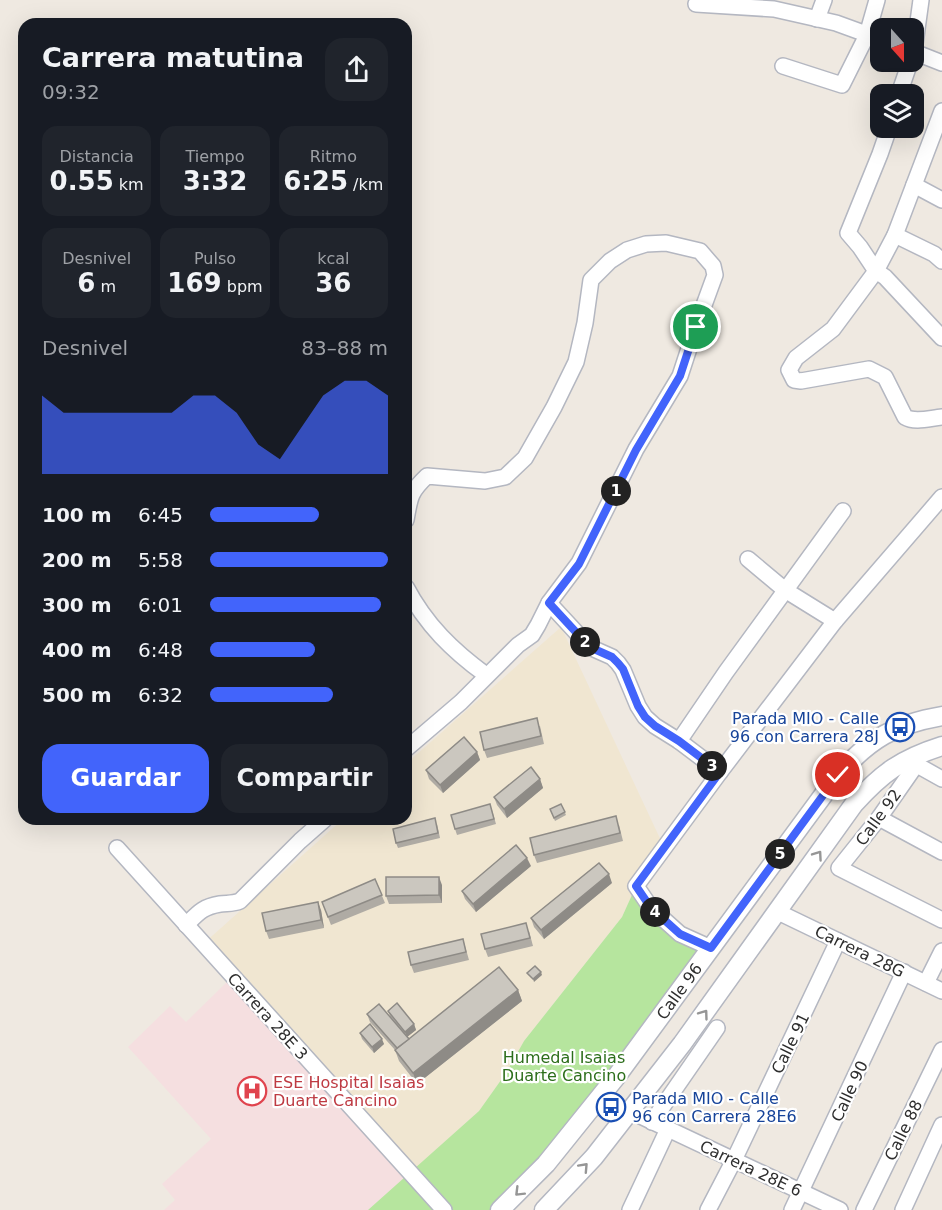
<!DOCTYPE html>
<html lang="es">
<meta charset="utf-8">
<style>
body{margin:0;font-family:"DejaVu Sans",sans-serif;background:#20242c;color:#f1f3f6;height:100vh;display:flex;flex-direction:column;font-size:22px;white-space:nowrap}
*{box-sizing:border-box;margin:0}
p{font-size:20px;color:#9ea1a6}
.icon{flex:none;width:33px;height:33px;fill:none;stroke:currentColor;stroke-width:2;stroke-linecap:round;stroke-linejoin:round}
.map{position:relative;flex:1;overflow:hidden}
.details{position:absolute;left:18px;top:18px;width:394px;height:807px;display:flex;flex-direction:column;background:#171b24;border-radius:18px;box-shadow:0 6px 24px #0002}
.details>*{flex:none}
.needle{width:39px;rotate:159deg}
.buttons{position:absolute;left:870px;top:18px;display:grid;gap:12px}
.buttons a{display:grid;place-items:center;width:54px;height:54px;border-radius:12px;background:#171b24;box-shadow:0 6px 24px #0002;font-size:30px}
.pin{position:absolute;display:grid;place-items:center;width:51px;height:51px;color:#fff;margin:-26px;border:3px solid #fff;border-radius:50%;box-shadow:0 2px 6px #0007}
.km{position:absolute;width:30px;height:30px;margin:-15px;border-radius:50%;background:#222;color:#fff;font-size:16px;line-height:30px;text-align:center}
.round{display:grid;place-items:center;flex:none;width:63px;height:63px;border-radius:18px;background:#20242c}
.head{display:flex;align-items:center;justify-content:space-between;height:102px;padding:0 24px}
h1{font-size:27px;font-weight:700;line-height:45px}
.stats{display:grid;grid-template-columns:repeat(3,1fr);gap:9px;height:102px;padding:6px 24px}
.stats div{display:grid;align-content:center;border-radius:15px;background:#20242c;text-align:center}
.stats b{font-size:26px;font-weight:700}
.stats small{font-size:16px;font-weight:400}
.stats p{font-size:16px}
.chart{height:168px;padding:12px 24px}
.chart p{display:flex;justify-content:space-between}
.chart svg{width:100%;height:108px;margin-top:6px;fill:#4264fb;opacity:.7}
.cta{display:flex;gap:12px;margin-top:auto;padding:12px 24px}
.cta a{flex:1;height:69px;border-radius:18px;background:#4264fb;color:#fff;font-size:24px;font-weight:700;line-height:69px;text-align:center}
.cta a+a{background:#20242c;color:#f1f3f6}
ul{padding:0 24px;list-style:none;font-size:20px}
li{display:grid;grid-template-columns:96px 72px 1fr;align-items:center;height:45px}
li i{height:15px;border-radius:8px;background:#4264fb}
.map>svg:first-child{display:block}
.education{fill:#f0e6d1}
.medical{fill:#f5dfe0}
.green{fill:#b6e59e}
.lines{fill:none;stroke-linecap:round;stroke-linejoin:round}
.minor-casing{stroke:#b4b7c1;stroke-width:18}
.tertiary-casing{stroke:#b4b7c1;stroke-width:21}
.minor{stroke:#fff;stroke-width:15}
.tertiary{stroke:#fff;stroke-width:18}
.wall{fill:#afaba4}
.shaded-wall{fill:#8e8b86}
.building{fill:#cbc7bf;stroke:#8e8b86;stroke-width:1.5}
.oneway{stroke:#969696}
.route-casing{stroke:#fff;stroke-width:12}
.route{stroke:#4264fb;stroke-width:8}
.labels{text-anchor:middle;stroke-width:4.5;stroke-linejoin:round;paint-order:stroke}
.transit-label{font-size:16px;fill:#164399;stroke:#fff;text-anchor:end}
.street-label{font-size:16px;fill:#2e2e2e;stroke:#fff}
.park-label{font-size:16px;fill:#2c6e1b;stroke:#fff}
.health-label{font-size:16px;fill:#be3a42;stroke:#fff;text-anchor:start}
</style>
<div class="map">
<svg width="942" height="1210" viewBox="0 0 942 1210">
<rect width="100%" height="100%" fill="#efe9e1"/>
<polygon class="education" points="561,627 664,847 636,886 622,917 524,1041 506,1073 479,1111 410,1173 203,944 343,819 406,819 407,763"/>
<polygon class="medical" points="232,977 410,1173 368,1210 164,1210 175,1200 162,1184 211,1139 128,1047 170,1006 186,1022"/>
<polygon class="green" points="636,886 651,908 711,948 500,1210 368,1210 479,1111 506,1073 524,1041 622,917"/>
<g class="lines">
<g class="minor-casing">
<g id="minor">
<polyline points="696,4 774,9 836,23 880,39"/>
<polyline points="817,19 824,0"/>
<polyline points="914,51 921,0"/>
<polyline points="914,52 942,63"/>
<polyline points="783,66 842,85 867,35 877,0"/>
<polyline points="899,94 910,62"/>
<path d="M942 111 895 235 876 271 833 329 796 358 789 370 794 380 801 381 869 369 885 377 905 417C915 423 930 418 942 417"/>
<polyline points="889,128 880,154 848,233 860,247 876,271 885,277 942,338"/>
<polyline points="914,185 942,200"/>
<polyline points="895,235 934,254 942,261"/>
<path d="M406 520C410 497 410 492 427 476L485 481 505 477 525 458 554 407 576 362 585 323 591 280 610 261 627 250 646 244 666 243 700 251 713 266 715 275 696 327 680 376 636 449 579 563 549 603 538 625 532 635 518 645 461 702 406 749"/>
<polyline points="748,559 785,590 835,621"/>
<path d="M406 587C426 625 453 651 486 675"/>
<polyline points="549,603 586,643 594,649 612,657 618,663 623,670 638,706 645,717 655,726 679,741 720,772"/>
<polyline points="679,741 726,672 843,511"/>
<polyline points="908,760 942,779"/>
<polyline points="916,765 879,818 839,868 942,920"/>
<polyline points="879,818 942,852"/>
<polyline points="117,848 444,1210"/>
<polyline points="778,912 942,991"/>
<path d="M186 925C198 913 202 907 220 904 227 903 233 904 240 901L300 841 325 819"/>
<polyline points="711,948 680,934 651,908 636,886 720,772 835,621 942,497"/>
<polyline points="926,983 942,951"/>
<polyline points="630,1111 840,1210"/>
<polyline points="652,1122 717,1028"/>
<polyline points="630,1210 668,1129"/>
<polyline points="708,1210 734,1160 838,941"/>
<polyline points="792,1210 904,972"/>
<polyline points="864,1210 942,1050"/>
<polyline points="903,1210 942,1125"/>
</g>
</g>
<g class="tertiary-casing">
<g id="tertiary">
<path d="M500 1210 546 1164 616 1077 838 775C869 739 895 724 942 716"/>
<path d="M544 1210 594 1157 682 1044 854 804C882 773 901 759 942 746"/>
</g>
</g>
<use href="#minor" class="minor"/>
<use href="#tertiary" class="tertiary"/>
</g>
<g class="wall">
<polygon points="540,726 544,744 487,758 484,750"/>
<polygon points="477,752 480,760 443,793 429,779 426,770"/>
<polygon points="540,779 543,788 507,818 497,805 494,797"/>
<polygon points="561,804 566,815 555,821 550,809"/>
<polygon points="492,810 496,824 457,835 455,829"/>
<polygon points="437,824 440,838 398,848 396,843"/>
<polygon points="619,825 623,841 537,863 534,855"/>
<polygon points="531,866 476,912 465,899 462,891"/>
<polygon points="375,879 385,903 331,925 322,902"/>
<polygon points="612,883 544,939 534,927 531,918"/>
<polygon points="442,885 442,903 389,904 386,896"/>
<polygon points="321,910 324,928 269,939 266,931"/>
<polygon points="529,931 533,946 488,957 485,949"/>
<polygon points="463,939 469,960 414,973 411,965"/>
<polygon points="518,990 522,1001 417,1084 399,1061 395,1050 370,1022 367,1014 390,1016 388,1011 414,1024 416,1030 407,1037 409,1039"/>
<polygon points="360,1033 384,1044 374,1053 362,1039"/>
</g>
<g class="shaded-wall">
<polygon points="477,752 480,760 443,793 440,785"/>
<polygon points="540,779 543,788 507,818 504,809"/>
<polygon points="527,858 531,866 476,912 473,904"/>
<polygon points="609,874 612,883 544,939 541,930"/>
<polygon points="439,877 442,885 442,903 439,895"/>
<polygon points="318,902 321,910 324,928 321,920"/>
<polygon points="541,972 542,975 534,982 533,979"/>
<polygon points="518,990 522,1001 417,1084 413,1073"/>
<polygon points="414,1024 416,1030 407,1037 405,1032"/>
<polygon points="382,1039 384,1044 374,1053 372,1047"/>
</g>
<g class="building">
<polygon points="537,718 541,736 484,750 480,732"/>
<polygon points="464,737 477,752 440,785 426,770"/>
<polygon points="531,767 540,779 504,809 494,797"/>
<polygon points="490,804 494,819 455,829 451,815"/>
<polygon points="561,804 565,812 554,818 550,809"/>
<polygon points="616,816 620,833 534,855 530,838"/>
<polygon points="435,818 438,833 396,843 393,829"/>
<polygon points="516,845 527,858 473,904 462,891"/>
<polygon points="599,863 609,874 541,930 531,918"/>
<polygon points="386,877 439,877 439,895 386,896"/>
<polygon points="375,879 382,895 328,917 322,902"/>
<polygon points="318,902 321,920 266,931 262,913"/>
<polygon points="526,923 530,938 485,949 481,934"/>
<polygon points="463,939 466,952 411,965 408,952"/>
<polygon points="535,966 541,972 533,979 527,973"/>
<polygon points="499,967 518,990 413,1073 395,1050"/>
<polygon points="397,1003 414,1024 405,1032 388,1011"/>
<polygon points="379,1004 409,1039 397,1048 367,1014"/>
<polygon points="370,1024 382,1039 372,1047 360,1033"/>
</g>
<defs><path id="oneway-chevron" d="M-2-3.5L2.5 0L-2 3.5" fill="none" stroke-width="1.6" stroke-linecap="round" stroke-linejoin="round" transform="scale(1.5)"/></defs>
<g class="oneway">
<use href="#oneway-chevron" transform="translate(818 855) rotate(-55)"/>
<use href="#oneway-chevron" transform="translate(704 1014) rotate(-54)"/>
<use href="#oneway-chevron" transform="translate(584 1167) rotate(-47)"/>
<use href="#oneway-chevron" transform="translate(519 1192) rotate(135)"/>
</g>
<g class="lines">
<g class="route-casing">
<polyline id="route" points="696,327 680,376 636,450 579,564 549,603 586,643 594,649 612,657 618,663 623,669 638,706 645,717 655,726 679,741 720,772 636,886 651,908 680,934 711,948 838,775"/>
</g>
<use href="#route" class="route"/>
</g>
<defs>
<g id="bus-ring" transform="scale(1.5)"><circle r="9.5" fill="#fff" stroke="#1a4fb4" stroke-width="1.5"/><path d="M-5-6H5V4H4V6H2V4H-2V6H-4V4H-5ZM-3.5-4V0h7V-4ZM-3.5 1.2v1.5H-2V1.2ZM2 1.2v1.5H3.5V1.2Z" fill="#1a4fb4"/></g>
<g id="hospital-ring" transform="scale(1.5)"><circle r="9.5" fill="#fff" stroke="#e0444e" stroke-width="1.5"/><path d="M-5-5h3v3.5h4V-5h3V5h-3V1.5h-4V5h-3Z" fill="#e0444e"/></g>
</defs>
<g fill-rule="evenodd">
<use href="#bus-ring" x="900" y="727"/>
<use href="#hospital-ring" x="252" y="1091"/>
<use href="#bus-ring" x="611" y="1107"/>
</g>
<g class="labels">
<g class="transit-label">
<text x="879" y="724">Parada MIO - Calle<tspan x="879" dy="18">96 con Carrera 28J</tspan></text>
<text x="632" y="1104" text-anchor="start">Parada MIO - Calle<tspan x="632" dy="18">96 con Carrera 28E6</tspan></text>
</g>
<g class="street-label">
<text transform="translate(878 817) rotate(-54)" y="6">Calle 92</text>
<text transform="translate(860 951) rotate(26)" y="6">Carrera 28G</text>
<text transform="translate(679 991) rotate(-54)" y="6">Calle 96</text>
<text transform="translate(268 1016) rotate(48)" y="6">Carrera 28E 3</text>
<text transform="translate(790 1043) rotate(-64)" y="6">Calle 91</text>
<text transform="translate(849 1091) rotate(-65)" y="6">Calle 90</text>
<text transform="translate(903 1130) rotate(-64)" y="6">Calle 88</text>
<text transform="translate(751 1168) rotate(25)" y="6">Carrera 28E 6</text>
</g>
<g class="park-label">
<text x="564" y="1063">Humedal Isaias<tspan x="564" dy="18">Duarte Cancino</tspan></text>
</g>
<g class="health-label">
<text x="273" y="1088">ESE Hospital Isaias<tspan x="273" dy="18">Duarte Cancino</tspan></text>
</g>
</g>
</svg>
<div class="buttons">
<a><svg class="needle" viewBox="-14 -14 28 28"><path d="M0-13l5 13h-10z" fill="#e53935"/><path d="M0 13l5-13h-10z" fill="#9ea1a6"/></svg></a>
<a><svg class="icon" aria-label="layers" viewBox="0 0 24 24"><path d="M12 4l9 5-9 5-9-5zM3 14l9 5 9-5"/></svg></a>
</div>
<div class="pin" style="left:696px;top:327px;background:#1e9e55"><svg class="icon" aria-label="arrive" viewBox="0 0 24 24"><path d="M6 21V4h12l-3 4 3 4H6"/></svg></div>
<div class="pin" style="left:838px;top:775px;background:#d93025"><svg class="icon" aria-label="check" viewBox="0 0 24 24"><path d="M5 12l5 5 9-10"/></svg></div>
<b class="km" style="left:616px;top:491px">1</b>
<b class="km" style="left:585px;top:642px">2</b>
<b class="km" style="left:712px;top:766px">3</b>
<b class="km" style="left:655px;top:912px">4</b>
<b class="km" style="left:780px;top:854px">5</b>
<section class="details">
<div class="head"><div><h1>Carrera matutina</h1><p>09:32</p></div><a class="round"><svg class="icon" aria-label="share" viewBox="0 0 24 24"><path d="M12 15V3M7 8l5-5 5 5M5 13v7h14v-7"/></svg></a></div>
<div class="stats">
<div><p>Distancia</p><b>0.55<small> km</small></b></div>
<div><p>Tiempo</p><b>3:32</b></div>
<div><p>Ritmo</p><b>6:25<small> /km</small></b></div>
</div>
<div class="stats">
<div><p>Desnivel</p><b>6<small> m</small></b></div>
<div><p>Pulso</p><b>169<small> bpm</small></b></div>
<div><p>kcal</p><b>36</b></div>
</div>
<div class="chart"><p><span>Desnivel</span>83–88 m</p>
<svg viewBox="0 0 160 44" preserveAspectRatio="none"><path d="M0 44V12L10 19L20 19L30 19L40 19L50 19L60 19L70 12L80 12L90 19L100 32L110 38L120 25L130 12L140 6L150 6L160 12V44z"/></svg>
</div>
<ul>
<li><b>100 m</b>6:45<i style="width:61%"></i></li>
<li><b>200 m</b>5:58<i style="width:100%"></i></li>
<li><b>300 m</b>6:01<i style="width:96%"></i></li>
<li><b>400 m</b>6:48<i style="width:59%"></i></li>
<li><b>500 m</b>6:32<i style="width:69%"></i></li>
</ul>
<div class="cta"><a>Guardar</a><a>Compartir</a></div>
</section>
</div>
